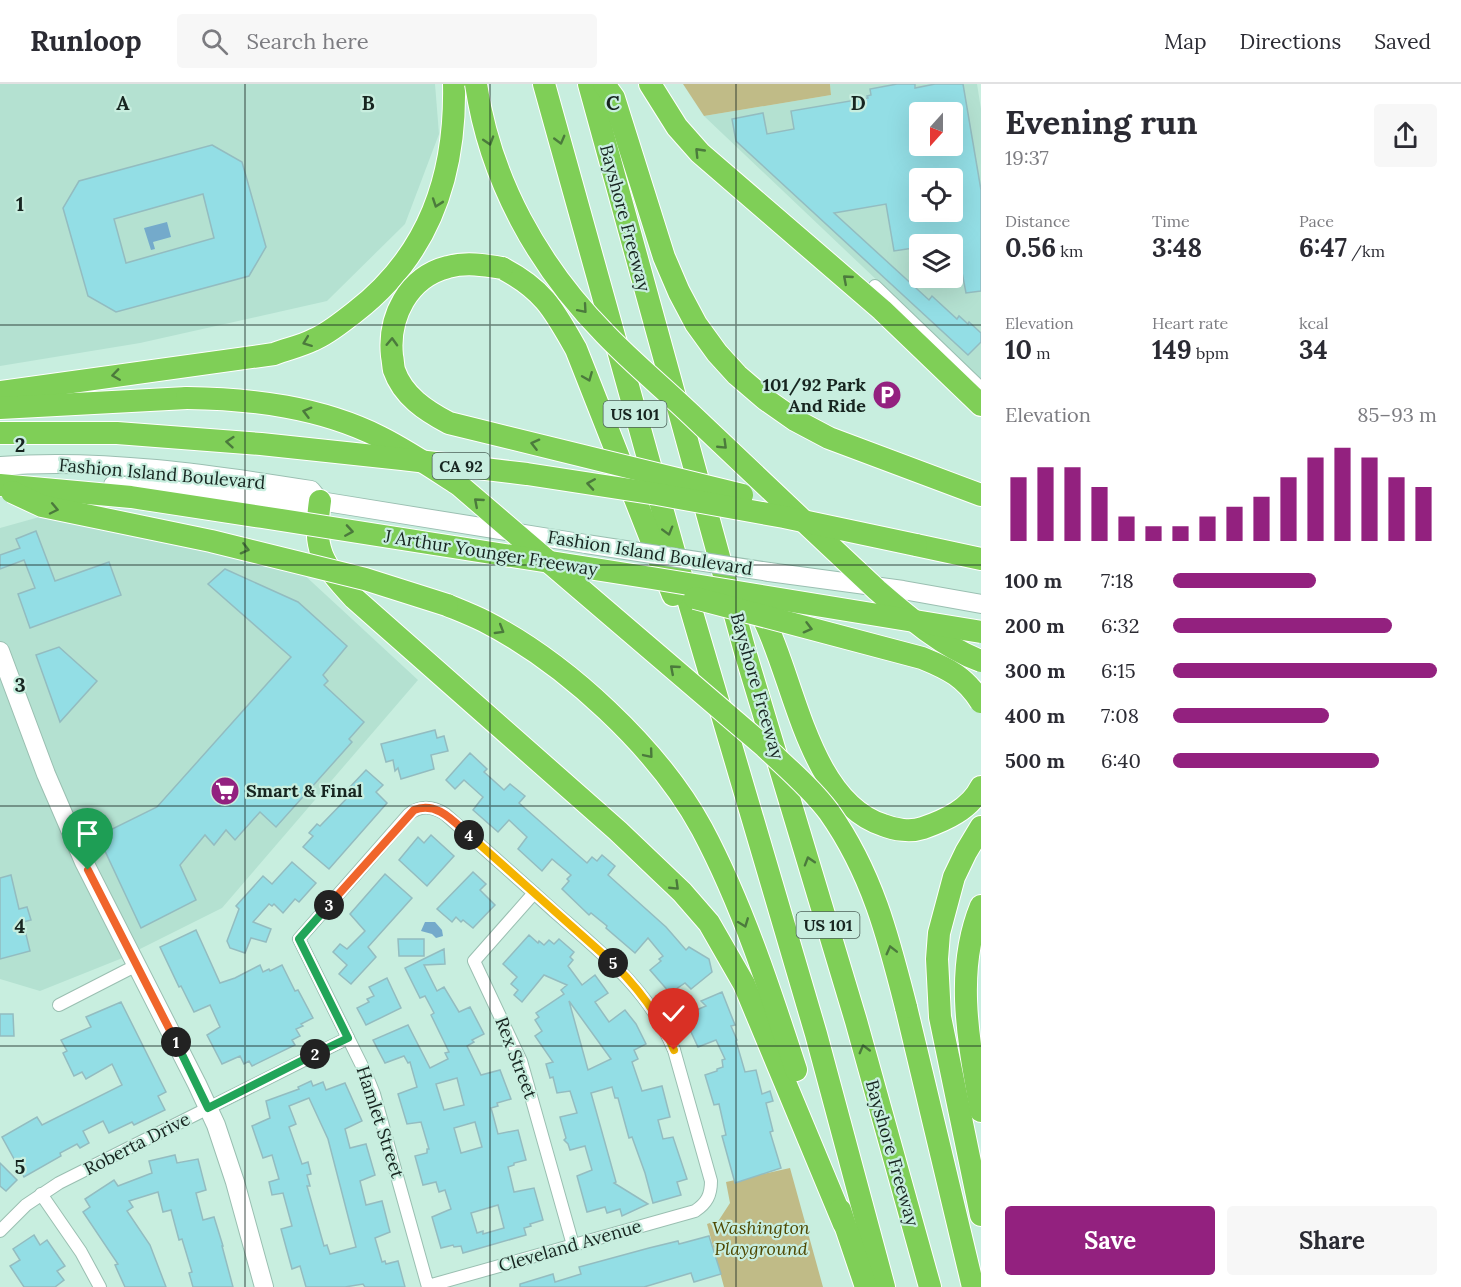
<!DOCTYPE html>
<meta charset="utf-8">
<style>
body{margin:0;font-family:Lora,serif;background:#f7f7f7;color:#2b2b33;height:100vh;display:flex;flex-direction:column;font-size:22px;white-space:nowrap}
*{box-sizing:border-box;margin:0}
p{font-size:20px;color:#7c7c81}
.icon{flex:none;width:33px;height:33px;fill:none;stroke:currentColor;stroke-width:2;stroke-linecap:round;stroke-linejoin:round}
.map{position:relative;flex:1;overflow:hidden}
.drawer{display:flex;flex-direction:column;background:#fff;width:480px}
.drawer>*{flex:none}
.needle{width:39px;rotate:201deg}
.fabs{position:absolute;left:909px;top:18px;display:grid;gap:12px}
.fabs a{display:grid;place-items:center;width:54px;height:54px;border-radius:6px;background:#fff;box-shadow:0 6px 24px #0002;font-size:30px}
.pin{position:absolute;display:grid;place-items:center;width:51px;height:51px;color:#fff;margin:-62px -26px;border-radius:50% 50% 50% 0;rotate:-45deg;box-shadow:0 0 6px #0007}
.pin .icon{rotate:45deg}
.km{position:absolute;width:30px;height:30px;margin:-15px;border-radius:50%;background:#222;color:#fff;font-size:16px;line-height:30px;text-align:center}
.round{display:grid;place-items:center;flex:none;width:63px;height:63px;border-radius:6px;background:#f7f7f7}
.overview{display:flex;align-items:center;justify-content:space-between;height:102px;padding:0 24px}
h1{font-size:33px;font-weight:800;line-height:45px}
.figures{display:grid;grid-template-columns:repeat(3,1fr);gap:9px;height:102px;padding:6px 24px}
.figures div{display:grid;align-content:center}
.figures b{font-size:26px;font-weight:800}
.figures small{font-size:16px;font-weight:400}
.figures p{font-size:16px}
.chart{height:168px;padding:12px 24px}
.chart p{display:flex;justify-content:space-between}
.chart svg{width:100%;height:108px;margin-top:6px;stroke:#93217f;stroke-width:6}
.cta{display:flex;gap:12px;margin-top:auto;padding:12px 24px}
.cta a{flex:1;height:69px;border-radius:6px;background:#93217f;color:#fff;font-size:24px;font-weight:800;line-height:69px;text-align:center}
.cta a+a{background:#f7f7f7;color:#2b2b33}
ul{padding:0 24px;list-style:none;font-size:20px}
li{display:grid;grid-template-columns:96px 72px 1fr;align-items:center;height:45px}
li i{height:15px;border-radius:8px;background:#93217f}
header{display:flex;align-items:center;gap:36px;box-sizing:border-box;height:84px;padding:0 30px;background:#fff;border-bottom:2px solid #e1e1e2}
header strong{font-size:28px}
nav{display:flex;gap:33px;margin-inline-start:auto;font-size:21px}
.search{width:420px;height:54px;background:#f7f7f7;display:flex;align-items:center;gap:15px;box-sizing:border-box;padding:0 21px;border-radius:6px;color:#7c7c81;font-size:22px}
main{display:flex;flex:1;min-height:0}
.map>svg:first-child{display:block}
.built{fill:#b4e1d1;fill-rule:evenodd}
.green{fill:#c0bb87}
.water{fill:#74aacb}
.building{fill:#93dee5;stroke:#93bcc0;stroke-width:1.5;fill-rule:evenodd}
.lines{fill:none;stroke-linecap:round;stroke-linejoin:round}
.street-casing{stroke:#9abfb1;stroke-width:14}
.secondary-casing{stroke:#9abfb1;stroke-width:20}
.highway-casing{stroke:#fff;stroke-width:24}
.street{stroke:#fff;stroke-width:12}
.secondary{stroke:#fff;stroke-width:18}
.highway{stroke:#7fcf57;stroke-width:22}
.secondary-bridge-casing{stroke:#9abfb1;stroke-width:20;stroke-linecap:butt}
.highway-bridge-casing{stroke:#fff;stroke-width:24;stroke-linecap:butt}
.secondary-bridge{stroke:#fff;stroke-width:18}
.highway-bridge{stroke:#7fcf57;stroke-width:22}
.oneway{stroke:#4b7a3c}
.split-1-casing{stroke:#fff;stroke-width:12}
.split-2-casing{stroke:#fff;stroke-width:12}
.split-3-casing{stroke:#fff;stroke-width:12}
.split-4-casing{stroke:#fff;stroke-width:12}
.split-5-casing{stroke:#fff;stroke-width:12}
.split-6-casing{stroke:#fff;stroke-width:12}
.split-1{stroke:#f0652b;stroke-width:8}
.split-2{stroke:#22a559;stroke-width:8}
.split-3{stroke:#22a559;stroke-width:8}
.split-4{stroke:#f0652b;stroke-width:8}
.split-5{stroke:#f5b400;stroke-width:8}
.split-6{stroke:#f5b400;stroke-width:8}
.grid{fill:none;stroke:#172520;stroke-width:1.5;stroke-opacity:0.55}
.labels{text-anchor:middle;stroke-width:4.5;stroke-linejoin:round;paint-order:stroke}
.shield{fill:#c8eedf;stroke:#4c6159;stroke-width:1.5}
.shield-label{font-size:16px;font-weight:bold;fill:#172520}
.street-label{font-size:18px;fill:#172520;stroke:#c8eedf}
.poi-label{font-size:18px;font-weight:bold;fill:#172520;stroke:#c8eedf;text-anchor:end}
.park-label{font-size:18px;font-style:italic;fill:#4e4700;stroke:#c8eedf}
.grid-label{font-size:20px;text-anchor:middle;font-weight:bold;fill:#172520;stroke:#c8eedf;stroke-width:4.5;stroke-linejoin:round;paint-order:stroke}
</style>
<header>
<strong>Runloop</strong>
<div class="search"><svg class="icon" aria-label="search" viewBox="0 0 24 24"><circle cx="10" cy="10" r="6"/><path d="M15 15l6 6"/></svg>Search here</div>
<nav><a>Map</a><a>Directions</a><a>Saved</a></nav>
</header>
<main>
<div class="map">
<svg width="981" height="1203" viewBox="0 0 981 1203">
<rect width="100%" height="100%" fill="#c8eedf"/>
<g class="built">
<polygon points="0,0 435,0 439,50 405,140 327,217 140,259 0,282"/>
<path d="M830 0H977L981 25V295L704 32 831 11ZM920 28H952V62H920ZM920 94H952V128H920ZM920 160H952V194H920Z"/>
<polygon points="43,432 300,487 418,596 222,824 120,875 40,907 0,895 0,444"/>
</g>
<g class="green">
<polygon points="683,0 830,0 831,11 704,32"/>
<polygon points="790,1084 823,1203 724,1203 707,1140 719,1136 730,1119 726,1098"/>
</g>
<g class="water">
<polygon points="167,138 171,153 153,158 155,165 151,166 144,144"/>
<polygon points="425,838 435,838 442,846 443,852 436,854 432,850 421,847"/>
</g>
<g class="building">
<path d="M897 0H915V4L935 0H963L981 106V207L966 209 956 157 936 160H920V163L894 167 886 120 834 129 929 216 932 212 957 235 959 232 968 240 969 238 981 249V258L968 271 736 57 732 35 763 29 767 50 794 45 791 27 868 14 867 12 871 11 870 5ZM920 28H952V62H920ZM920 94H952V128H920Z"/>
<path d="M212 61 242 78 266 163 249 192 116 228 88 212 63 124 79 97ZM203 110 214 154 126 179 114 135Z"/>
<polygon points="36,447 55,497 109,478 121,511 30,544 18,510 35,504 24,476 0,485 0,471 20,464 16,455"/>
<polygon points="225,485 298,518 347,562 323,591 328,597 324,601 364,638 349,655 352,658 276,743 260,728 235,756 226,746 214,761 205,751 180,781 196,816 141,844 98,752 157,723 291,573 208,500"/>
<polygon points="59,563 97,597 60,638 36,571"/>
<polygon points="435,646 437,654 444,652 448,667 431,671 434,685 401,695 398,684 395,687 393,676 386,678 381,660"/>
<polygon points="470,669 487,685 484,688 504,706 510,700 525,712 519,719 587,779 592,773 597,777 602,771 615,782 608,791 666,843 686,866 689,863 709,875 712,888 691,905 685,899 670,909 650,886 661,877 659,875 663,872 648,854 635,869 606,844 607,842 591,829 589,831 562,805 569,797 567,795 571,791 552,775 542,787 518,765 527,753 509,736 498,748 473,726 483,713 464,696 455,705 446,696"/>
<polygon points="366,686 383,701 376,708 387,719 329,785 303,763 313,752 309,749 317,740 320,742 353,708 349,704"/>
<polygon points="431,751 454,772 427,802 399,776 418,753 424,759"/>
<polygon points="292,778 316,799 299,818 295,815 283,829 274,820 272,822 269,820 253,838 271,845 266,858 251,854 245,869 230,864 227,857 239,825 236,822 263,792 272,800"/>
<polygon points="473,788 486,800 480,806 495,821 473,844 463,836 461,838 456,833 452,838 437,825"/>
<polygon points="385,790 412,814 368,863 376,873 351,900 339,890 347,881 333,868 340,860 347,865 365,847 350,830"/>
<polygon points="11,791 19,825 27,823 31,836 23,838 30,867 0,875 0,794"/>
<polygon points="196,846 220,899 235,894 260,881 263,888 269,885 270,887 282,881 295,907 298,906 313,934 301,940 303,942 296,945 300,952 292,956 295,961 252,982 249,977 244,980 240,972 222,980 207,951 220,943 210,921 194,928 181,902 179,903 160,863"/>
<path d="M529 851 538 859 539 857 544 861 549 856 554 860 559 855 574 868 570 873 573 876 568 882 582 901 595 891 608 909 595 918 609 938 625 926 636 940 646 960 634 966 638 975 632 978 642 1007 662 1002 670 1033 658 1036 663 1055 673 1053 687 1095 677 1098 681 1111 653 1119 645 1089 632 1053 629 1054 618 1014H615L612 1003 591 1009 616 1098 614 1099 648 1120 622 1132 620 1125 607 1129 605 1123 587 1128 577 1092 592 1086 585 1062 570 1066 568 1060 564 1056 566 1054 560 1033 577 1029 570 1007 557 1009 553 993 550 994 546 980 553 978 535 952 542 947 535 936 539 933 536 929 564 910 561 906 567 901 544 891 522 918 514 911 518 906 511 900 517 893 503 880ZM569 917 611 975 588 986Z"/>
<polygon points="398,855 424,855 424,872 399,872"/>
<path d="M444 865 445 880 424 881 437 907 444 903 459 928 470 923 484 950 472 956 474 958 467 962 481 991 500 986 511 1015 497 1019 498 1022 491 1024 493 1031 498 1050 518 1046 526 1076 514 1079V1081L508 1083 514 1108 534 1104 543 1136 530 1140 531 1142 524 1144 526 1151 463 1169 461 1162 454 1163 453 1161 441 1164 432 1133 451 1125 445 1106 439 1108 436 1098 423 1101 415 1072 427 1069V1065H429L421 1038 407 1040 398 1010 417 1003 410 978 408 979 404 972 385 979 373 956 408 941 430 984 448 975 445 969 449 968 431 931 434 929 425 912 420 914 405 884ZM457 994 464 1021 444 1026 436 1000ZM475 1038 482 1063 461 1069 454 1044ZM498 1121 504 1144 483 1150V1147L477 1149 471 1129Z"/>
<polygon points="387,894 401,924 366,941 357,924 369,918 367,915 374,912 369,903"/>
<polygon points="722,908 735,941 731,942 737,956 736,957 745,988 756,986 762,1010 770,1007 773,1017 766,1019 773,1047 770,1048 781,1084 735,1099 722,1052 726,1051 719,1020 714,1021 705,991 717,987 717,985 723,983 722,976 725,975 716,956 698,963 685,935 695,930 694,927 706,922 701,917"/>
<polygon points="121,918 166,1008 158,1012 165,1026 134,1041 132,1038 109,1049 103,1037 83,1047 89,1059 80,1064 77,1060 60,1069 61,1072 24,1093 2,1053 37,1033 42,1041 122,1001 112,980 86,995 82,988 74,992 63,969 67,967 61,956 91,943 86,933"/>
<polygon points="0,930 13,930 14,952 0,952"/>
<path d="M311 997 313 1002 323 998 326 1006 345 999 362 1037 345 1045 350 1064 366 1060 375 1091 360 1097 366 1121 382 1117 390 1148 375 1154 382 1178 385 1177 386 1180 398 1177 405 1203H365L363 1200 345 1203H306L300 1182 292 1185 281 1145 292 1142 283 1109 272 1111 269 1098 279 1095 272 1071 263 1074 252 1042 270 1034 266 1017 299 1005 298 1003ZM309 1014 328 1055 356 1163 330 1170 327 1161 324 1162 307 1102H310L307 1091 311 1090 308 1078 302 1080 289 1043 296 1040 289 1022Z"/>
<polygon points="175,1071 177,1079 198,1075 206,1106 196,1109 203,1136 214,1133 223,1162 222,1162 233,1203 193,1203 189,1189 192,1188 182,1155 179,1156 171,1126 163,1128 158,1108 129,1117 133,1123 127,1127 150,1161 166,1203 125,1203 115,1181 118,1180 83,1128 90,1123 85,1115 114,1096 118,1102 152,1089 149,1077"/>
<polygon points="0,1079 17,1096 6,1107 0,1102"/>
<polygon points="34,1151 40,1161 47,1156 65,1182 57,1187 64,1196 55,1203 24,1203 10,1182 20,1176 13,1165"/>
<polygon points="709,1152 721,1190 694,1198 691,1189 644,1203 520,1203 520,1200 553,1190 555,1198 581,1190 579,1183 649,1164 678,1157 679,1160"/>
</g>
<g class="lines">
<g class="street-casing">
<g id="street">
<polyline points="875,202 981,304"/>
<polyline points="534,809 474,877 521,977 573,1161"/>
<polyline points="59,921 137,881"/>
<polyline points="41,1110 81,1168 100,1203"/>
<polyline points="0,1147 26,1121 59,1099 348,954"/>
<path d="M428 1202 695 1127C707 1119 711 1111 711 1097L674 966C650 907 602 869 555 828 519 795 482 763 445 730 432 722 421 721 409 730L299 855 366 990 374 1010 428 1203"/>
</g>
</g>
<g class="secondary-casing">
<g id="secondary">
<path d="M0 382C101 374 211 390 311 406L320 417"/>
<polyline points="113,401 236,412 308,422 320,417 586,460"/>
<polyline points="769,488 903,506 981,520"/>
<polyline points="0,567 46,690 84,778 197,1000 216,1041 235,1098 264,1203"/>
</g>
</g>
<g class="highway-casing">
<g id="highway">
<polyline points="544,0 675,471 816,950 884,1203"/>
<polyline points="589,0 746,571 856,937 930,1203"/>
<polyline points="604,0 614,14 664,173 679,208 696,240 717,269 737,291 765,315 795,336 829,354 981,411"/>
<polyline points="650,0 677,43 700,69 882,226 981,321"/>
<path d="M502 184C544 206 554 226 576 265L673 511"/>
<path d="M0 308 274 270C287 265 301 262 313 256 328 250 342 238 355 228 429 171 456 92 454 0"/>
<polyline points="0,324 187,314"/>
<path d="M320 417C313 467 321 478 354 514L618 747 682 808 709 839 744 900 844 1140"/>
<polyline points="916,461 981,475"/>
<path d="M751 520C756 526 762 532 765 538 795 600 810 717 883 741 895 746 911 748 923 744 946 736 970 725 981 703"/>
<path d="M447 521C459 526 472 531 484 537 566 579 658 664 702 745 742 820 770 906 796 986"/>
<polyline points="981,743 966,768 954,793 939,849 937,875 940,933 981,1131"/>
<path d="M981 822C954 888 969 959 981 1027"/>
<polyline points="906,923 973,1203"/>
<polyline points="840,1126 866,1203"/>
</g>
</g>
<use href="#street" class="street"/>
<use href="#secondary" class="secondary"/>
<use href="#highway" class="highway"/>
<g class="secondary-bridge-casing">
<polyline id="secondary-bridge" points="586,460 769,488"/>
</g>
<g class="highway-bridge-casing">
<g id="highway-bridge">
<path d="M476 0C490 96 538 182 605 250 635 281 668 308 698 337 758 394 817 450 877 506 907 532 943 563 981 577"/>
<path d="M502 184C484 181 466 178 448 183 408 193 388 233 392 272 393 276 393 282 394 286 403 312 426 327 449 339L742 411"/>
<path d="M187 314C253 315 320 323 380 353 408 367 433 384 459 401L765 663C786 683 811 704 829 728 872 789 888 852 906 923"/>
<polyline points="0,349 117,349 261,360 402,375 527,390 657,410 784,433 916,461"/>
<polyline points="0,401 131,413 262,433 652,494 981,548"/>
<polyline points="12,408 42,422 211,457 365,495 447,521"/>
<path d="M695 514 922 574C949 585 965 593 981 618"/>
</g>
</g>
<use href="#secondary-bridge" class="secondary-bridge"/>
<use href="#highway-bridge" class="highway-bridge"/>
</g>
<defs><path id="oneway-chevron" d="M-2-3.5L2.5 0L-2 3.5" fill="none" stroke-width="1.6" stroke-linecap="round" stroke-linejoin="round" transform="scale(1.5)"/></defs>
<g class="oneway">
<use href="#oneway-chevron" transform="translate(560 56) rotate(75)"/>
<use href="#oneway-chevron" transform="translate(489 57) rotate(73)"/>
<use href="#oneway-chevron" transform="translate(699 68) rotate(-134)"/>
<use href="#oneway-chevron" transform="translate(437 119) rotate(109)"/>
<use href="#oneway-chevron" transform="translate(847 195) rotate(-139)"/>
<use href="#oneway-chevron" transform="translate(583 225) rotate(49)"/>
<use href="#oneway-chevron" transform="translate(307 258) rotate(159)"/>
<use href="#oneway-chevron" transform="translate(392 258) rotate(-88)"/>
<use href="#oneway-chevron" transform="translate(116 291) rotate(172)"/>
<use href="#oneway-chevron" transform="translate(588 293) rotate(68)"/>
<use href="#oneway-chevron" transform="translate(307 328) rotate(-165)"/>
<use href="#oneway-chevron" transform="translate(230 358) rotate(-175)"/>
<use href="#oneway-chevron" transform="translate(535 360) rotate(-166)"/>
<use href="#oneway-chevron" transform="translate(723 361) rotate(44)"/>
<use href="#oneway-chevron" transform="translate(591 400) rotate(-171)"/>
<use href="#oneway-chevron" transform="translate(478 418) rotate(-139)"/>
<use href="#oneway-chevron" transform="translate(54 425) rotate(12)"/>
<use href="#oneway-chevron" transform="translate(349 447) rotate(9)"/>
<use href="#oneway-chevron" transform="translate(668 447) rotate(74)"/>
<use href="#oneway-chevron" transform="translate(245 465) rotate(14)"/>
<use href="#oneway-chevron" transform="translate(808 544) rotate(15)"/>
<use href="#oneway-chevron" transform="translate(500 546) rotate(31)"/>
<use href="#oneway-chevron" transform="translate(674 585) rotate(-139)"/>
<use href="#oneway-chevron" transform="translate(649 670) rotate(50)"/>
<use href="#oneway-chevron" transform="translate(809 777) rotate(-107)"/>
<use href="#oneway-chevron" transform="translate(675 802) rotate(44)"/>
<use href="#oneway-chevron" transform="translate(744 839) rotate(69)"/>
<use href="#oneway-chevron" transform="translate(891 866) rotate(-104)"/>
<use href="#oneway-chevron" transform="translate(864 965) rotate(-105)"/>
</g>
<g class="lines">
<g class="split-1-casing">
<polyline id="split-1" points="88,786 176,958"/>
</g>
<g class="split-2-casing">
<polyline id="split-2" points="176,958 208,1024 315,970"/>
</g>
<g class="split-3-casing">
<polyline id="split-3" points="315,970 348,954 299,855 329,821"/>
</g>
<g class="split-4-casing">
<path id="split-4" d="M329 821 414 726C437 717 453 737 469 751"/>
</g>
<g class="split-5-casing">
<polyline id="split-5" points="469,751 613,879"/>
</g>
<g class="split-6-casing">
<path id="split-6" d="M613 879C639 905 660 932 674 966"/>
</g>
<use href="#split-1" class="split-1"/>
<use href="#split-2" class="split-2"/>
<use href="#split-3" class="split-3"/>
<use href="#split-4" class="split-4"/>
<use href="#split-5" class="split-5"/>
<use href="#split-6" class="split-6"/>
</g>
<path class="grid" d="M245 0V1203M490 0V1203M736 0V1203M0 241H981M0 481H981M0 722H981M0 962H981"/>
<defs>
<g id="parking-disc" transform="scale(1.5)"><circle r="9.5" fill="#93217f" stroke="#c8eedf"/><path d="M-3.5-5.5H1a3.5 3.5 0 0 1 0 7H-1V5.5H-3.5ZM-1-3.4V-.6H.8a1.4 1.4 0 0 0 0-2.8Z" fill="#fff"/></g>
<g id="supermarket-disc" transform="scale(1.5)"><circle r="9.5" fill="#93217f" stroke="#c8eedf"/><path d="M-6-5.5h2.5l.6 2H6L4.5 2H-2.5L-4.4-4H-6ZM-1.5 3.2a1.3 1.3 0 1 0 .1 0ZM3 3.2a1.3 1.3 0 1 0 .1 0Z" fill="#fff"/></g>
</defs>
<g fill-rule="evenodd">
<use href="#parking-disc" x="887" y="311"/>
<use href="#supermarket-disc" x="225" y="707"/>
</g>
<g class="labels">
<g class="shield">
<rect x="603.5" y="317" width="63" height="26" rx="4.5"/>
<rect x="432.5" y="369" width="57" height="26" rx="4.5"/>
<rect x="796.5" y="828" width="63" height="26" rx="4.5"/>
</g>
<g class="shield-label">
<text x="635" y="336">US 101</text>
<text x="461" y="388">CA 92</text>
<text x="828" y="847">US 101</text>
</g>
<g class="street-label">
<text transform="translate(625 134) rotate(75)" y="6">Bayshore Freeway</text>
<text transform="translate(162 390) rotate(5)" y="6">Fashion Island Boulevard</text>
<text transform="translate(491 469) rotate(9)" y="6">J Arthur Younger Freeway</text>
<text transform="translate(650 469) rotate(9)" y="6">Fashion Island Boulevard</text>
<text transform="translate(757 602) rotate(74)" y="6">Bayshore Freeway</text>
<text transform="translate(516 974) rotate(69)" y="6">Rex Street</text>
<text transform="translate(380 1038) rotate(72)" y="6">Hamlet Street</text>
<text transform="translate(137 1060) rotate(-27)" y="6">Roberta Drive</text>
<text transform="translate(892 1069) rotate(74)" y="6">Bayshore Freeway</text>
<text transform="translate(570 1162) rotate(-16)" y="6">Cleveland Avenue</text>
</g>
<g class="poi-label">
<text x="866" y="307">101/92 Park<tspan x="866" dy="21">And Ride</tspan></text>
<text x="246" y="713" text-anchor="start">Smart &amp; Final</text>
</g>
<g class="park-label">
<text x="761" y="1150">Washington<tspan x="761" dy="21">Playground</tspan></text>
</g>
</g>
<g class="grid-label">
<text x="123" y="26">A</text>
<text x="368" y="26">B</text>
<text x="613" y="26">C</text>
<text x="858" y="26">D</text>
<text x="20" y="127">1</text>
<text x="20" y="368">2</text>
<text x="20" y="608">3</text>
<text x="20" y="849">4</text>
<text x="20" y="1090">5</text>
</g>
</svg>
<div class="fabs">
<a><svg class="needle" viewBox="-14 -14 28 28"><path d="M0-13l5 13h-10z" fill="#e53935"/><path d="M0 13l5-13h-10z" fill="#7c7c81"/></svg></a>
<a><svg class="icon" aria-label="locate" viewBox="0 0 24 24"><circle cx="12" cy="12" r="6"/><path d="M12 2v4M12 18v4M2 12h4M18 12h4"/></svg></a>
<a><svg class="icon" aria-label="layers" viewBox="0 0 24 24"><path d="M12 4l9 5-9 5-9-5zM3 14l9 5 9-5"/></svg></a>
</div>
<div class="pin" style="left:88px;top:786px;background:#1e9e55"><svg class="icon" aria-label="arrive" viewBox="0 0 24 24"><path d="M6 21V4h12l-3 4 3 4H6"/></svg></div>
<div class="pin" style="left:674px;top:966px;background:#d93025"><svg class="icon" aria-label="check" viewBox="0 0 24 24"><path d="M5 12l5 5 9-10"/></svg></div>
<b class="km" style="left:176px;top:958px">1</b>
<b class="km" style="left:315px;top:970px">2</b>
<b class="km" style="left:329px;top:821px">3</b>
<b class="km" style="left:469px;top:751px">4</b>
<b class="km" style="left:613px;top:879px">5</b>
</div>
<section class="drawer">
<div class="overview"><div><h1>Evening run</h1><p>19:37</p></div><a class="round"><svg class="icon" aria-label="share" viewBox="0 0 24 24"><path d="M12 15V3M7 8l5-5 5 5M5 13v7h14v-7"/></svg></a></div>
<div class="figures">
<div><p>Distance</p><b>0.56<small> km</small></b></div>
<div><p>Time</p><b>3:48</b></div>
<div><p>Pace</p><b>6:47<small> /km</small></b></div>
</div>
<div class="figures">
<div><p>Elevation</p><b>10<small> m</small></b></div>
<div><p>Heart rate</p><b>149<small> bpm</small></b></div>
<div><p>kcal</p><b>34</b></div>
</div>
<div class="chart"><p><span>Elevation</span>85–93 m</p>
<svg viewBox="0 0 160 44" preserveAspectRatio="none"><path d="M5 44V18M15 44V14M25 44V14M35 44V22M45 44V34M55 44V38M65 44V38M75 44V34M85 44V30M95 44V26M105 44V18M115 44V10M125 44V6M135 44V10M145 44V18M155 44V22"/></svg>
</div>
<ul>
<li><b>100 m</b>7:18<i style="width:54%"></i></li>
<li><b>200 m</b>6:32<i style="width:83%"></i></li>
<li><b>300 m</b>6:15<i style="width:100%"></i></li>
<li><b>400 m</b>7:08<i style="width:59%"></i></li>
<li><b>500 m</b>6:40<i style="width:78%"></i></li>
</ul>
<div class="cta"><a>Save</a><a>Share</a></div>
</section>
</main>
